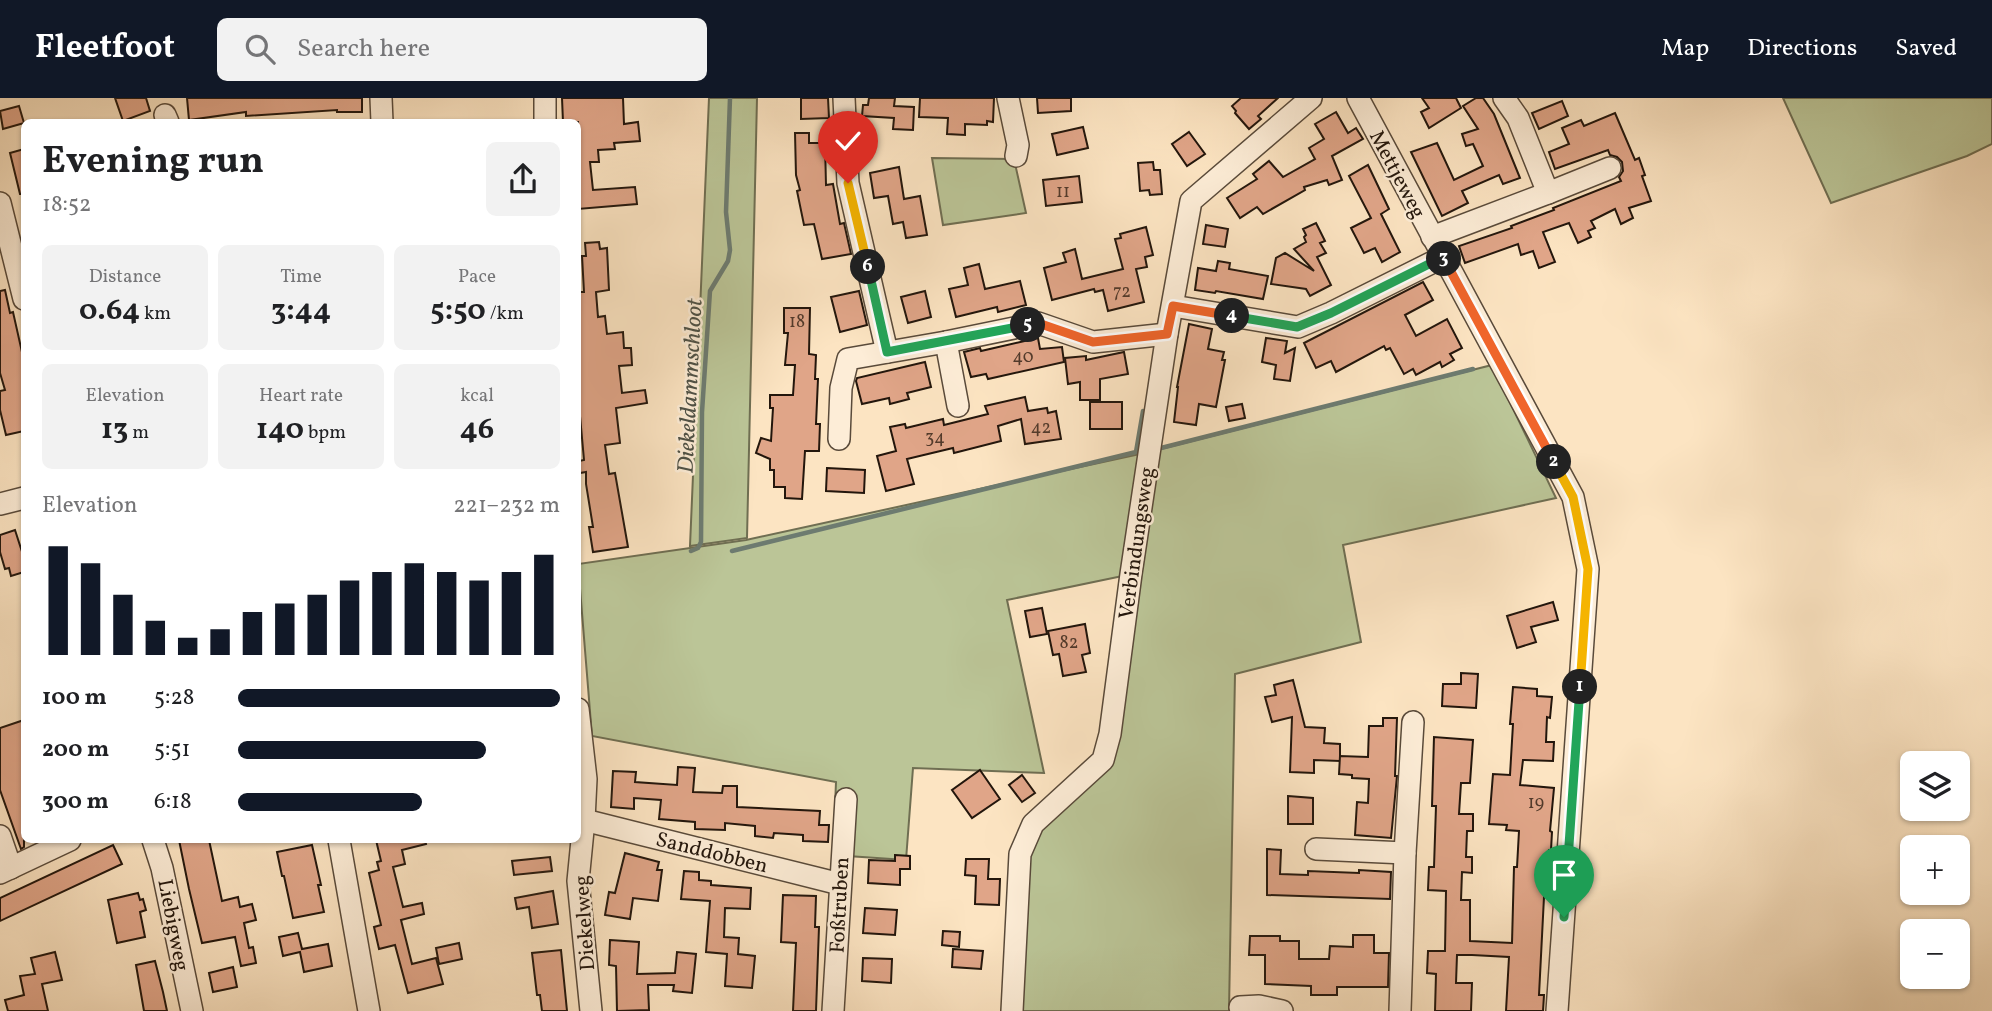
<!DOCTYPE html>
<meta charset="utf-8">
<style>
body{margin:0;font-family:Vollkorn,serif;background:#f2f2f2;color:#202124;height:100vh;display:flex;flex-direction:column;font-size:26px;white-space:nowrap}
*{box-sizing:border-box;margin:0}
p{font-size:23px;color:#757577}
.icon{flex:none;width:38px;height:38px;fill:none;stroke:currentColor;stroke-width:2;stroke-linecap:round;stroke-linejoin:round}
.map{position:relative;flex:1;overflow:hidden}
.panel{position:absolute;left:21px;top:21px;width:560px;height:724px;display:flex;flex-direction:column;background:#fff;border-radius:10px;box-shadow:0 2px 5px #0004}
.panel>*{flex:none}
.controls{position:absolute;left:1900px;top:653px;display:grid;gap:14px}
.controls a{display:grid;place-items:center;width:70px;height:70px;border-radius:10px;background:#fff;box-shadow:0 2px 5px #0004;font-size:35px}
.pin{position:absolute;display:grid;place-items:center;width:60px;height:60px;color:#fff;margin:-72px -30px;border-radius:50% 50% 50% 0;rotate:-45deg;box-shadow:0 0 7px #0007}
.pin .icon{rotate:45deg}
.km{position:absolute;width:35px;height:35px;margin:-18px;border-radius:50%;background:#222;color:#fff;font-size:19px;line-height:35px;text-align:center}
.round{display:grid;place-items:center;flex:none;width:74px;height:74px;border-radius:10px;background:#f2f2f2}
.headline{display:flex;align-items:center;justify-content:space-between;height:119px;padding:0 21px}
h1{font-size:38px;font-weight:700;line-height:52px}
.figures{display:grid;grid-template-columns:repeat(3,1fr);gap:10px;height:119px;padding:7px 21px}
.figures div{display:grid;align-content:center;border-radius:10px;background:#f2f2f2;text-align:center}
.figures b{font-size:30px;font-weight:700}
.figures small{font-size:19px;font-weight:400}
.figures p{font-size:19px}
.chart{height:196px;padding:14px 21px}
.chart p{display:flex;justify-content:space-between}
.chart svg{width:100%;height:126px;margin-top:7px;stroke:#111827;stroke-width:6}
ul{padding:0 21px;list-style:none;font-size:23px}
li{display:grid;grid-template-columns:112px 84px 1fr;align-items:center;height:52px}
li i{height:18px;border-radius:9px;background:#111827}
header{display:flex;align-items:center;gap:42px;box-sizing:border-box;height:98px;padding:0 35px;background:#111827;color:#fff}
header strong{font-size:33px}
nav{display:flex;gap:38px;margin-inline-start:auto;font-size:24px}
.search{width:490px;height:63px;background:#f2f2f2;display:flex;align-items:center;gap:18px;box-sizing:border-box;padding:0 24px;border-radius:10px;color:#757577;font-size:26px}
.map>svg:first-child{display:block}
.green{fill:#bbc597;stroke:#6f6e52;stroke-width:2}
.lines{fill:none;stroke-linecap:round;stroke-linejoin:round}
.stream{stroke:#6d7b70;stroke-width:4.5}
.building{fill:#e0a588;stroke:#23160c;stroke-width:2}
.minor-casing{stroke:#594a3a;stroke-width:24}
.minor{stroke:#fdedd7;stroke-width:21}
.split-1-casing{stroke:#fff;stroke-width:14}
.split-2-casing{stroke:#fff;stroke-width:14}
.split-3-casing{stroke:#fff;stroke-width:14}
.split-4-casing{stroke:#fff;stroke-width:14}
.split-5-casing{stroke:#fff;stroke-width:14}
.split-6-casing{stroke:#fff;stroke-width:14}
.split-7-casing{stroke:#fff;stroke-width:14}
.split-1{stroke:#22a559;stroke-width:9}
.split-2{stroke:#f5b400;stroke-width:9}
.split-3{stroke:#f0652b;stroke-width:9}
.split-4{stroke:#22a559;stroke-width:9}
.split-5{stroke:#f0652b;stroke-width:9}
.split-6{stroke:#22a559;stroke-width:9}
.split-7{stroke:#f5b400;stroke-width:9}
.labels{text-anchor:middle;stroke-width:5;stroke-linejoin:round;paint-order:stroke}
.number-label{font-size:18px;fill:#523a2b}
.street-label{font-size:21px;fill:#23160c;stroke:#fdedd7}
.water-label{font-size:23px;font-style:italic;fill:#4e5146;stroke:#fdedd7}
</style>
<header>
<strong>Fleetfoot</strong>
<div class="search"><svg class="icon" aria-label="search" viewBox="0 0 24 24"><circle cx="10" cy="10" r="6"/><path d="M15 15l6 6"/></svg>Search here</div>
<nav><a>Map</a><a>Directions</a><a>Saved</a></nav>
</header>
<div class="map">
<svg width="1992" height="913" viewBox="0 0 1992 913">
<rect width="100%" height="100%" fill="#fce4c2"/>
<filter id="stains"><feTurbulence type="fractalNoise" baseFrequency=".00286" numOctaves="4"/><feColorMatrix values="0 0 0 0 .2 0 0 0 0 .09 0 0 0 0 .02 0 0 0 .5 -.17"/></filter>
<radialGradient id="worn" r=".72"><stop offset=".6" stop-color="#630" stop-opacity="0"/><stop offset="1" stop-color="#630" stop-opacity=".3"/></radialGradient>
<g class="green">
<polygon points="709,0 757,0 747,440 690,448"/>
<polygon points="1783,0 1992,0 1992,46 1967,58 1831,105"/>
<polygon points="932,60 1014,61 1026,115 943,127"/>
<polygon points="1492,267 1556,400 1343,447 1361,544 1235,576 1229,913 1013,913 1020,756 1103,662 1132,476 1007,502 1044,675 913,670 906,762 833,757 836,684 592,638 578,466 746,442 1149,354"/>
</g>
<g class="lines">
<g class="stream">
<polyline points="1161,350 1473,271"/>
<polyline points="691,453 698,450 701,444 702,314 710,193 728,163 730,152 726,114 730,0"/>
<polyline points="732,453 1136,354 1143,313"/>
</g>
</g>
<g class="building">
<polygon points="115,0 146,0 150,13 123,23"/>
<polygon points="187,0 362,0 362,14 337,14 337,12 246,18 246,14 189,22"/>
<polygon points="562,0 623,0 624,26 638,24 640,43 614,45 615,51 598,52 599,64 590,64 593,92 635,89 637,106 578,111 578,24 563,24"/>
<polygon points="801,0 828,0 829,20 801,21"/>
<polygon points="869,0 895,0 894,8 914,9 913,32 893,31 894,20 862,18 863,7 868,7"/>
<polygon points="920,0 994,0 993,24 987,23 987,27 965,26 965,37 947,36 948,20 919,19"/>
<polygon points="1037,0 1071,0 1071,13 1038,15"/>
<polygon points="1241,0 1278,0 1258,18 1261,21 1249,31 1235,15 1236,13 1232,8"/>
<polygon points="1422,0 1456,0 1461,10 1429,30 1421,14 1429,10"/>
<polygon points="1476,0 1483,0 1494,16 1520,80 1503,86 1499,77 1462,93 1468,105 1442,118 1411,54 1437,45 1454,82 1483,68 1473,46 1466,48 1462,36 1478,31 1463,8"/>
<polygon points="1562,3 1568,18 1539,31 1532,15"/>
<polygon points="19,8 24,25 3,31 0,13"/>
<polygon points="1336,14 1348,35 1356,30 1363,41 1332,58 1342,82 1329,87 1327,82 1304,89 1305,92 1263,116 1257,109 1240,120 1227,100 1257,81 1253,76 1269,63 1283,79 1315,61 1309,50 1324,41 1315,26"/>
<polygon points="1615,15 1635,62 1639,60 1645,77 1642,78 1651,103 1629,110 1633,120 1621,126 1615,111 1591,123 1595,130 1588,133 1591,139 1578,145 1569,125 1543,134 1555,164 1539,170 1533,153 1521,157 1518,146 1465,165 1459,148 1512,130 1511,128 1554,112 1553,110 1621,83 1619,79 1623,73 1622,64 1617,59 1610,57 1608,52 1555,71 1549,54 1569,46 1562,30 1581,22 1584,28"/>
<polygon points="1083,29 1088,50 1057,57 1052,36"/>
<polygon points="1189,34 1205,56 1187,68 1172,46"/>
<polygon points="795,35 809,35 809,45 825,45 826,87 833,86 840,126 844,125 851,156 822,161 814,126 804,127 797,93 800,92 796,77"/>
<polygon points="24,51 24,96 20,96 10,55"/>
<polygon points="1153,64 1154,72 1160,72 1162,96 1150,97 1149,92 1140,93 1138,65"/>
<polygon points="1368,67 1389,111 1381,116 1400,154 1382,164 1375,150 1364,155 1351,130 1371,120 1349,78"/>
<polygon points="899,69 904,101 920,98 927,137 906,140 903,124 893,126 888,98 874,100 870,75"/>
<polygon points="1079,78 1082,104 1046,108 1043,82"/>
<polygon points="1316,125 1325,143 1320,145 1326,155 1317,159 1331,187 1310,198 1306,191 1271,186 1276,160 1285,155 1314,173 1294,151 1306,144 1304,139 1306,137 1303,131"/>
<polygon points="1206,127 1228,131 1225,149 1203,146"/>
<polygon points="1146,129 1153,157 1145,159 1147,169 1136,171 1144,204 1108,213 1103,192 1095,194 1094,191 1052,202 1044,170 1066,164 1063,155 1075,151 1082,181 1123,171 1115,141 1121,140 1120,136"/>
<polygon points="599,144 600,151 607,150 609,192 596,194 598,219 605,218 607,236 623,234 624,250 631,250 632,267 619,268 622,295 645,292 647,305 616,310 620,345 605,347 609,376 615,375 628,449 593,454 589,429 593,429 586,386 586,374 580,375 579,363 584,362 578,296 578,194 584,194 582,158 586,158 585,145"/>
<polygon points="1218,163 1230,165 1229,171 1268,178 1263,201 1216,193 1215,195 1195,192 1198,170 1216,173"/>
<polygon points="979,166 985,191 1020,183 1026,207 998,214 997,209 956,219 949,191 968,187 964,170"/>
<polygon points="1423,184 1433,202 1405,217 1416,238 1447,221 1462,250 1450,256 1454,262 1442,269 1440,264 1416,277 1413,271 1404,276 1390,250 1386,252 1384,248 1336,274 1331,263 1316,270 1304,245"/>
<polygon points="5,192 10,215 13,214 24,263 24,333 6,337 0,312 0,293 5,292 0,275 0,193"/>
<polygon points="859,193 867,227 840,234 831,199"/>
<polygon points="925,193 931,219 908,225 901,199"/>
<polygon points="784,210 810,210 809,256 816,257 815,281 818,281 816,326 820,326 819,353 805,353 802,401 785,400 785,389 774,389 774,372 770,372 770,361 756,355 761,340 771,343 773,310 770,310 770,297 793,297 795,267 785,267 788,235 784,235"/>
<polygon points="1189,226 1212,231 1208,251 1224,254 1222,262 1225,262 1216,309 1199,306 1196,327 1174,324 1178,289 1177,289"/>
<polygon points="1038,240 1040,251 1062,249 1064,264 988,281 986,276 971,279 964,254 980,250 981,253"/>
<polygon points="1266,240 1287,243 1285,255 1295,250 1290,283 1274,281 1276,267 1262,264"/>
<polygon points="1124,254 1128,276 1100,281 1100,302 1080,302 1080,284 1068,286 1065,260 1086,258 1086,262"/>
<polygon points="925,264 931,289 907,295 909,301 890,306 889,300 862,306 856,283 857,280"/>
<polygon points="1025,299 1028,313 1047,310 1048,315 1056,313 1061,341 1025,346 1021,321 998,328 1001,343 954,355 953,350 907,361 914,386 886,393 877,358 896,353 890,329 905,326 906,330 943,321 944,327 988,316 985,308"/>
<rect x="1090" y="304" width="32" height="27"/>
<polygon points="1242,306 1245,320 1229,323 1226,309"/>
<polygon points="827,370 865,372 864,395 826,393"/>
<polygon points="15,432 24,460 24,474 11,478 9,470 5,471 0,454 0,437"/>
<polygon points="1553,504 1558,522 1531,529 1536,544 1517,550 1507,518"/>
<polygon points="1042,510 1047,536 1030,539 1025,513"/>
<polygon points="1085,526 1090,555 1082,557 1086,574 1063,578 1059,556 1053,557 1048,533"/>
<polygon points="1461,575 1478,576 1476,610 1442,608 1443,586 1461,586"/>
<polygon points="1293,582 1305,629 1325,630 1324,645 1340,646 1340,663 1314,662 1314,675 1290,674 1292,619 1272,624 1265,599 1276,597 1274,587"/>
<polygon points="1513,589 1537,591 1537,598 1552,599 1550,620 1547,619 1546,644 1554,644 1553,663 1523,662 1520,687 1554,690 1550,733 1552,734 1551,752 1549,752 1547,799 1544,799 1539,897 1544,897 1543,913 1506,913 1509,859 1472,857 1457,857 1456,885 1472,885 1471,913 1435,913 1436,876 1427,875 1428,853 1445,853 1446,793 1428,792 1429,769 1434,769 1436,708 1432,708 1434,639 1473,642 1470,685 1461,685 1459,716 1473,716 1473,733 1467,733 1466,759 1472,759 1472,775 1462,774 1461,802 1470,802 1470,843 1512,845 1514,769 1517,769 1519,733 1506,732 1507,727 1489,726 1493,676 1510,677 1513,626 1510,626"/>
<polygon points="1383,620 1397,620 1395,678 1397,678 1391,740 1355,737 1357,704 1368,705 1369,681 1352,680 1352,677 1339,676 1340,658 1368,659 1369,628 1383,628"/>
<polygon points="24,622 24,749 21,751 0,692 0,630"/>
<polygon points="678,669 695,670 693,694 722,695 723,688 737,688 737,709 820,713 819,727 829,727 828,744 803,743 803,737 774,735 773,740 755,738 755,728 725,725 725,732 695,731 695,724 659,721 661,702 634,700 634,711 611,709 613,673 636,674 635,684 677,687"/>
<polygon points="980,672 1000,701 972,720 952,692"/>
<polygon points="1022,677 1035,695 1022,704 1009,687"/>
<polygon points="1288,698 1313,700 1313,726 1288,726"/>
<polygon points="179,742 209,742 222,803 238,799 240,809 252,806 256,822 244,825 249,850 253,849 256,865 241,868 235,839 202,845 189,791"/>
<polygon points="376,742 425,742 426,746 402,752 405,766 393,769 403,809 422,805 424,816 401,822 412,866 436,860 443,886 408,895 395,847 379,851 374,829 381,827 369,775 379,772 377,764 381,763"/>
<polygon points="113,747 122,766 0,823 0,800"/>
<polygon points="312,747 321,787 318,787 324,814 293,820 284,778 282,778 277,754"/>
<polygon points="1267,751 1281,752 1280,776 1308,777 1308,773 1359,775 1359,772 1391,774 1390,801 1267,797"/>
<polygon points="625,755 659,764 657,772 662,772 658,803 633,800 630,821 605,817 609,794 615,795"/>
<polygon points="895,757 910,758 910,771 900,771 900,787 868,785 869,762 895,763"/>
<polygon points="550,759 552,773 514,777 512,763"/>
<polygon points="966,761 989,761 988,781 1000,781 999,807 975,806 976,778 965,777"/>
<polygon points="684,773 699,774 699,782 711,783 711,787 751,790 750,811 725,810 724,839 739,840 738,856 755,858 752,890 725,888 727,856 706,854 710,803 681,801"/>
<polygon points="553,793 558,826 532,830 529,809 517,811 515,800"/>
<polygon points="138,795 140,802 143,801 146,812 140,814 145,839 117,845 108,802"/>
<polygon points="783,797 816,798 815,829 819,829 816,913 793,913 796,845 781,844"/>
<polygon points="865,810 897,812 895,837 863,835"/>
<polygon points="943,833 960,834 959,849 942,847"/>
<polygon points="298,835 302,851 328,846 332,868 304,874 300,854 283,858 279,839"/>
<polygon points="1353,837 1374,837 1374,855 1389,855 1388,889 1337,889 1337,897 1311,897 1311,888 1265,886 1265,857 1249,857 1250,838 1280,838 1280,843 1299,843 1299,861 1329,861 1330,848 1353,849"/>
<polygon points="610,842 639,844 637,876 675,875 677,854 696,856 692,895 673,893 674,887 648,887 649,912 617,913 616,868 609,867"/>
<polygon points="459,845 462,861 439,866 436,850"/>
<polygon points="953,851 983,853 981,871 952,869"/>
<polygon points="561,852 567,913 542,913 540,897 537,897 532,855"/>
<polygon points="55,854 62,882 42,886 48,913 8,913 5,902 24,897 20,878 35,876 31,860"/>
<polygon points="863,860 892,861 891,885 862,883"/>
<polygon points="155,863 163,894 167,913 144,913 136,867"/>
<polygon points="233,869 237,889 213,894 209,875"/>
</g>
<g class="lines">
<g class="minor-casing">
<g id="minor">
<polyline points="381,0 382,24"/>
<polyline points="545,0 545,24"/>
<polyline points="844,0 848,85 887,254"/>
<polyline points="1008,0 1018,47 1016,58"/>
<polyline points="1358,0 1573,399 1588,471 1557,913"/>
<polyline points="165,17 168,24"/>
<polyline points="1548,95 1610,70"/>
<polyline points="0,105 24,201"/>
<polyline points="1432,139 1548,95 1518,20 1504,0"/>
<polyline points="1173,208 1298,229 1331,215 1443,159"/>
<polyline points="946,244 958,308"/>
<polyline points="839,341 841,290 848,261 946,244 1038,225 1093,244 1167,236"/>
<polyline points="0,406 24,400"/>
<polyline points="578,611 586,681 584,722 578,783 591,913"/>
<polyline points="584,722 840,786"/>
<polyline points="0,738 11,770"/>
<polyline points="153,742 162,770 192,913"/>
<polyline points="339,742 369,913"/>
<polyline points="1316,751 1405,755"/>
<polyline points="0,775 70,742"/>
<polyline points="1240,909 1259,908 1282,913"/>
<polyline points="833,913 846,701"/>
<polyline points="1012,913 1020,756 1033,726 1103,662 1110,636 1131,476 1167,236 1191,103 1311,0"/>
<polyline points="1400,913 1405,755 1413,624"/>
</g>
</g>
<use href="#minor" class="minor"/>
</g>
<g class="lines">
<g class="split-1-casing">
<polyline id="split-1" points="1564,819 1580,589"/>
</g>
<g class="split-2-casing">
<polyline id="split-2" points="1554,364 1573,399 1588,471 1580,589"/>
</g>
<g class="split-3-casing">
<polyline id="split-3" points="1444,161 1554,364"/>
</g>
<g class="split-4-casing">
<polyline id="split-4" points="1232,218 1297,229 1331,215 1443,159 1444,161"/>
</g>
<g class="split-5-casing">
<polyline id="split-5" points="1028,227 1038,225 1093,244 1167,236 1173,208 1232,218"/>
</g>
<g class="split-6-casing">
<polyline id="split-6" points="868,169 887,254 1028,227"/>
</g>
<g class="split-7-casing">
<polyline id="split-7" points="848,85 868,169"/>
</g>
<use href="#split-1" class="split-1"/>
<use href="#split-2" class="split-2"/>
<use href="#split-3" class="split-3"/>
<use href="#split-4" class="split-4"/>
<use href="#split-5" class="split-5"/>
<use href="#split-6" class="split-6"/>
<use href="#split-7" class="split-7"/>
</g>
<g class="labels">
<g class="number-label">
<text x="1063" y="99">11</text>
<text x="1122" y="199">72</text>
<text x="797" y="229">18</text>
<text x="1023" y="264">40</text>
<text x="1041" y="335">42</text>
<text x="935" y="345">34</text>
<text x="1069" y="550">82</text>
<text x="1536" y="710">19</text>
</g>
<g class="street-label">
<text transform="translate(1398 76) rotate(62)" y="7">Mettjeweg</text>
<text transform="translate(1136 445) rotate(-82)" y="7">Verbindungsweg</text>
<text transform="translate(712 754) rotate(14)" y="7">Sanddobben</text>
<text transform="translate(839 807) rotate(-87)" y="7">Foßtruben</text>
<text transform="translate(584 825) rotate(-94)" y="7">Diekelweg</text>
<text transform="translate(174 827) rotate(79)" y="7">Liebigweg</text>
</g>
<g class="water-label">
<text transform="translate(689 288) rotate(-87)" y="8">Diekeldammschloot</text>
</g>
</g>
<rect width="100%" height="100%" filter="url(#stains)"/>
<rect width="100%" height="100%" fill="url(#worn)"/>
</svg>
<div class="controls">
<a><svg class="icon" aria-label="layers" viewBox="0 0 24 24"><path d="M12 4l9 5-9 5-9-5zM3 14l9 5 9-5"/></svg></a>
<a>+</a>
<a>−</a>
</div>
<div class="pin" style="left:1564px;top:819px;background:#1e9e55"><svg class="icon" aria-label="arrive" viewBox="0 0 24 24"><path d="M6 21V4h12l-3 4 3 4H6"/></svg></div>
<div class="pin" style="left:848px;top:85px;background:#d93025"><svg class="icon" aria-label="check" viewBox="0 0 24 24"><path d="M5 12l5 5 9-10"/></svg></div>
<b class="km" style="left:1580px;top:589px">1</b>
<b class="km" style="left:1554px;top:364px">2</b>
<b class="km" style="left:1444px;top:161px">3</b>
<b class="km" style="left:1232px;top:218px">4</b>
<b class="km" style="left:1028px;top:227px">5</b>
<b class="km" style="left:868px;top:169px">6</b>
<section class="panel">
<div class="headline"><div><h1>Evening run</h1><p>18:52</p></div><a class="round"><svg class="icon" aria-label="share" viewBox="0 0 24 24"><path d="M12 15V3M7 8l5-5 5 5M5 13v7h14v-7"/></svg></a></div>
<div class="figures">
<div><p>Distance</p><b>0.64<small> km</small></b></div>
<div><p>Time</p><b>3:44</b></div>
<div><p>Pace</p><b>5:50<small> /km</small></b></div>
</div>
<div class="figures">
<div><p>Elevation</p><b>13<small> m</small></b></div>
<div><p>Heart rate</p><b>140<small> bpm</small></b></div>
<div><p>kcal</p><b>46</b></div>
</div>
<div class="chart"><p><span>Elevation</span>221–232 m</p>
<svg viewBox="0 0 160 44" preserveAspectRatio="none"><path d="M5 44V6M15 44V12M25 44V23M35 44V32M45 44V38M55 44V35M65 44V29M75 44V26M85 44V23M95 44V18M105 44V15M115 44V12M125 44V15M135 44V18M145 44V15M155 44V9"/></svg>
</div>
<ul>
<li><b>100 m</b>5:28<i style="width:100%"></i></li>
<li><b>200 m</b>5:51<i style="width:77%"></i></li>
<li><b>300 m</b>6:18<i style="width:57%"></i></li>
</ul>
</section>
</div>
